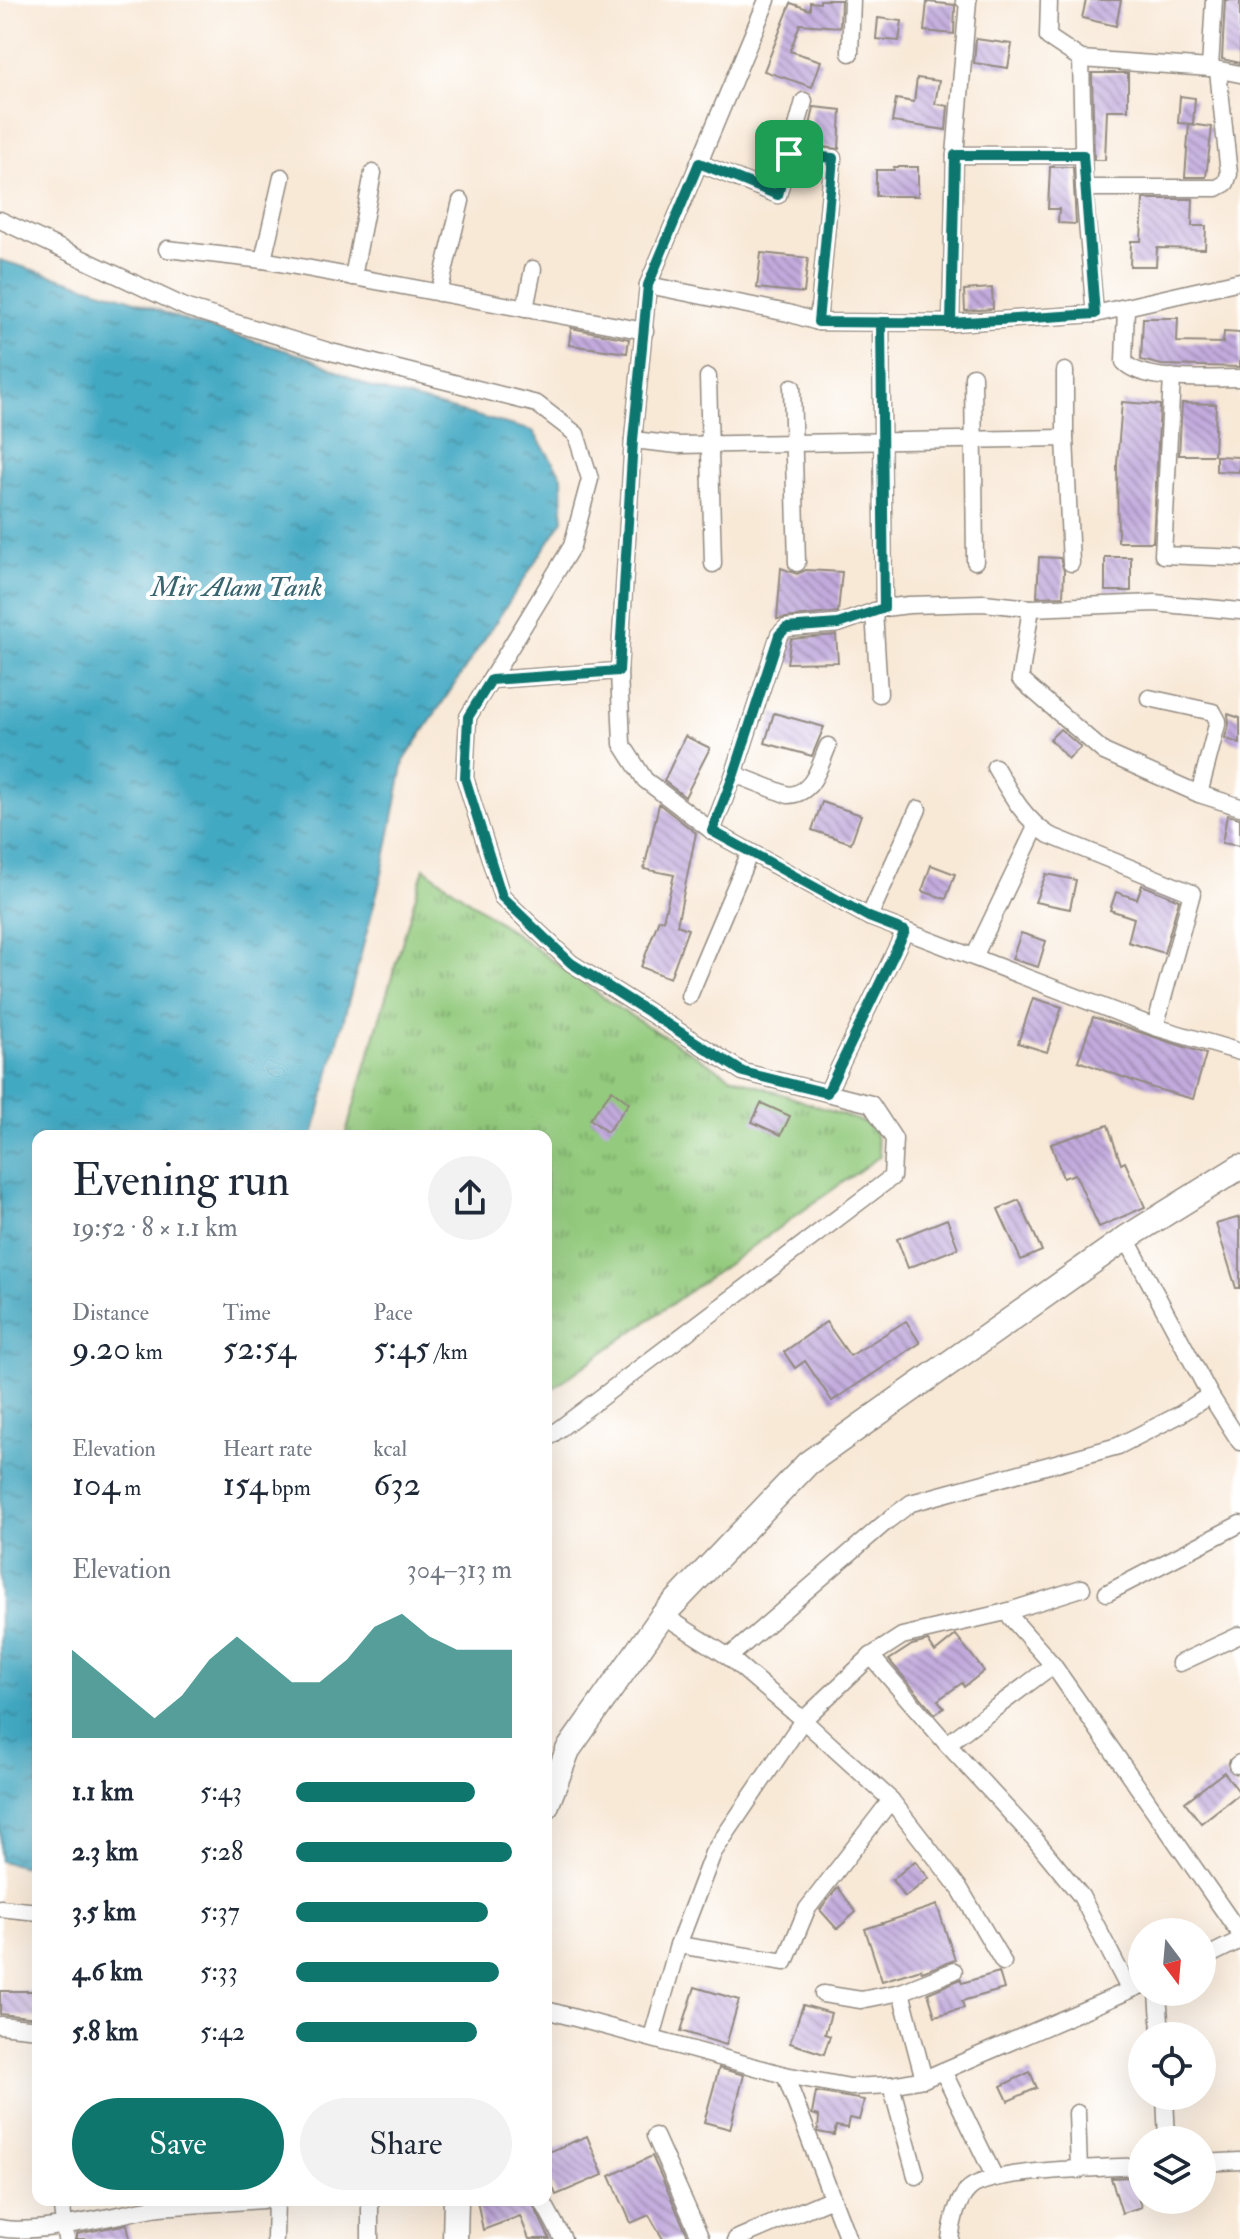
<!DOCTYPE html>
<meta charset="utf-8">
<style>
body{margin:0;font-family:"IM FELL Double Pica",serif;background:#f2f2f3;color:#1f2937;height:100vh;display:flex;flex-direction:column;font-size:30px;white-space:nowrap}
*{box-sizing:border-box;margin:0}
p{font-size:26px;color:#747a83}
.icon{flex:none;width:44px;height:44px;fill:none;stroke:currentColor;stroke-width:2;stroke-linecap:round;stroke-linejoin:round}
.map{position:relative;flex:1;overflow:hidden}
.drawer{position:absolute;left:32px;top:1130px;width:520px;height:1076px;display:flex;flex-direction:column;background:#fff;border-radius:16px;box-shadow:0 8px 32px #0002}
.drawer>*{flex:none}
.needle{width:52px;rotate:164deg}
.buttons{position:absolute;left:1128px;top:1918px;display:grid;gap:16px}
.buttons a{display:grid;place-items:center;width:88px;height:88px;border-radius:50%;background:#fff;box-shadow:0 8px 32px #0002;font-size:40px}
.pin{position:absolute;display:grid;place-items:center;width:68px;height:68px;color:#fff;margin:-34px;border-radius:16px;box-shadow:0 4px 12px #0006}
.round{display:grid;place-items:center;flex:none;width:84px;height:84px;border-radius:42px;background:#f2f2f3}
.summary{display:flex;align-items:center;justify-content:space-between;height:136px;padding:0 40px}
h1{font-size:44px;font-weight:600;line-height:60px}
.figures{display:grid;grid-template-columns:repeat(3,1fr);gap:12px;height:136px;padding:8px 40px}
.figures div{display:grid;align-content:center}
.figures b{font-size:34px;font-weight:600}
.figures small{font-size:22px;font-weight:400}
.figures p{font-size:22px}
.chart{height:224px;padding:16px 40px}
.chart p{display:flex;justify-content:space-between}
.chart svg{width:100%;height:144px;margin-top:8px;fill:#0f766e;opacity:.7}
.button{display:flex;gap:16px;margin-top:auto;padding:16px 40px}
.button a{flex:1;height:92px;border-radius:48px;background:#0f766e;color:#fff;font-size:32px;font-weight:600;line-height:92px;text-align:center}
.button a+a{background:#f2f2f3;color:#1f2937}
ul{padding:0 40px;list-style:none;font-size:26px}
li{display:grid;grid-template-columns:128px 96px 1fr;align-items:center;height:60px}
li i{height:20px;border-radius:10px;background:#0f766e}
.map>svg:first-child{display:block}
.park{fill:url(#park-tufts);stroke:#5f7a54;stroke-width:2}
.water{fill:url(#water-ripples);stroke:#376a77;stroke-width:2}
.building{fill:url(#building-back-hatch)}
.lines{fill:none;stroke-linecap:round;stroke-linejoin:round}
.street-casing{stroke:#928a80;stroke-width:19}
.secondary-casing{stroke:#928a80;stroke-width:27}
.street{stroke:#fff;stroke-width:16}
.secondary{stroke:#fff;stroke-width:24}
.route-casing{stroke:#fff;stroke-width:16}
.route{stroke:#0f766e;stroke-width:10}
.labels{text-anchor:middle;stroke-width:8;stroke-linejoin:round;paint-order:stroke}
.water-label{font-size:28px;font-style:italic;fill:#36646f;stroke:#fff}
</style>
<div class="map">
<svg width="1240" height="2239" viewBox="0 0 1240 2239">
<defs>
<pattern id="park-tufts" width="24" height="20" patternUnits="userSpaceOnUse" patternTransform="scale(2)"><rect width="24" height="20" fill="#93ca7d"/><path d="M3 7l-1-3M5 7V3M7 7l1-3M15 17l-1-3M17 17v-4M19 17l1-3" fill="none" stroke="#78a467"/></pattern>
<pattern id="water-ripples" width="26" height="14" patternUnits="userSpaceOnUse" patternTransform="scale(2)"><rect width="26" height="14" fill="#43a9c3"/><path d="M2 4q2-2 4 0t4 0M15 11q2-2 4 0t4 0" fill="none" stroke="#388a9f"/></pattern>
<pattern id="building-back-hatch" width="6" height="6" patternUnits="userSpaceOnUse" patternTransform="scale(2)"><rect width="6" height="6" fill="#c2abdd"/><path d="M-1 5l2 2M0 0l6 6M5-1l2 2" fill="none" stroke="#9e8bb3"/></pattern>
</defs>
<rect width="100%" height="100%" fill="#fff"/>
<filter id="ink" filterUnits="userSpaceOnUse"><feTurbulence type="fractalNoise" baseFrequency=".0125" numOctaves="2"/><feDisplacementMap in="SourceGraphic" scale="16" xChannelSelector="R" yChannelSelector="G"/><feConvolveMatrix kernelMatrix="1 2 1 2 8 2 1 2 1" color-interpolation-filters="sRGB"/></filter>
<filter id="wash" filterUnits="userSpaceOnUse"><feTurbulence type="fractalNoise" baseFrequency=".006" numOctaves="4" result="noise"/><feDisplacementMap in="SourceGraphic" scale="32" xChannelSelector="R" yChannelSelector="G"/><feGaussianBlur stdDeviation="1.8" result="paint"/><feColorMatrix in="noise" values="0 0 0 0 0 0 0 0 0 0 0 0 0 0 0 0 0 1.4 0 .05"/><feComposite in="paint" operator="in"/></filter>
<g filter="url(#wash)">
<rect width="100%" height="100%" fill="#f8e8d6"/>
<polygon class="park" points="424,868 618,1008 730,1076 874,1126 880,1156 546,1393 546,1136 345,1136"/>
<polygon class="water" points="0,260 127,298 186,321 308,357 372,388 533,431 562,476 563,520 404,761 382,874 313,1136 38,1136 38,1870 0,1861"/>
<g id="blocks">
<g class="building">
<polygon points="820,0 841,0 840,27 800,24 790,51 821,61 812,87 764,71 791,3 810,10 810,2 820,3"/>
<polygon points="1086,0 1121,0 1116,26 1082,18"/>
<polygon points="1225,0 1240,0 1240,63 1222,59"/>
<polygon points="927,2 955,5 954,34 924,31"/>
<polygon points="878,18 902,21 899,41 876,39"/>
<polygon points="976,39 1012,44 1008,68 974,63"/>
<polygon points="1092,73 1128,73 1128,110 1107,110 1105,160 1094,160"/>
<polygon points="917,78 939,81 935,104 948,106 946,130 892,122 896,99 914,102"/>
<polygon points="1180,96 1195,98 1193,124 1178,123"/>
<polygon points="814,107 841,110 839,149 806,145"/>
<polygon points="1189,124 1212,127 1206,177 1185,177"/>
<polygon points="894,167 918,167 918,196 876,196 876,170 894,170"/>
<polygon points="1050,167 1073,167 1076,224 1058,223 1059,209 1048,209"/>
<polygon points="1143,199 1193,199 1192,226 1206,226 1205,249 1157,248 1156,266 1130,266 1131,241 1141,241"/>
<polygon points="761,253 808,258 804,293 757,288"/>
<polygon points="992,288 993,309 965,311 964,290"/>
<polygon points="1143,318 1178,318 1177,342 1223,343 1224,332 1240,333 1240,367 1162,365 1141,360"/>
<polygon points="571,328 629,339 627,353 569,345"/>
<polygon points="1122,402 1160,405 1153,542 1118,542 1117,464"/>
<polygon points="1182,403 1216,404 1214,455 1179,455"/>
<polygon points="1216,456 1239,457 1239,472 1216,471"/>
<polygon points="1039,557 1060,558 1064,571 1063,596 1037,597"/>
<rect x="1105" y="557" width="26" height="34"/>
<polygon points="781,568 797,574 806,570 842,572 838,612 777,619"/>
<polygon points="836,635 838,662 787,663 791,639"/>
<polygon points="774,713 824,727 812,756 765,743"/>
<polygon points="1228,714 1240,718 1240,744 1225,738 1229,724"/>
<polygon points="1060,729 1081,747 1068,759 1050,739"/>
<polygon points="685,736 710,748 685,797 664,781"/>
<polygon points="822,802 861,815 851,843 812,830"/>
<polygon points="659,804 696,833 677,925 688,929 670,978 641,967 659,919 663,920 674,875 644,869"/>
<polygon points="1227,815 1240,818 1240,846 1222,843"/>
<polygon points="931,865 955,874 946,899 922,891"/>
<polygon points="1046,874 1076,880 1070,909 1035,902"/>
<polygon points="1142,885 1179,900 1164,953 1128,942 1134,918 1110,910 1116,892 1137,899"/>
<polygon points="1021,933 1046,941 1038,967 1012,959"/>
<polygon points="1033,998 1062,1007 1047,1052 1018,1043"/>
<polygon points="1093,1017 1206,1054 1193,1099 1153,1088 1078,1061"/>
<polygon points="612,1090 629,1103 607,1132 590,1119"/>
<polygon points="761,1103 790,1116 781,1135 752,1122"/>
<polygon points="1108,1125 1121,1164 1125,1162 1145,1207 1099,1227 1075,1174 1063,1178 1051,1144"/>
<polygon points="1019,1200 1042,1251 1021,1260 998,1209"/>
<polygon points="1240,1217 1240,1288 1236,1288 1216,1224"/>
<polygon points="947,1219 958,1248 908,1268 897,1239"/>
<polygon points="906,1321 920,1343 832,1401 805,1361 795,1368 784,1352 826,1322 850,1356"/>
<polygon points="956,1635 984,1671 964,1687 962,1683 938,1700 944,1708 935,1714 889,1660 912,1645 928,1641 935,1652"/>
<polygon points="1224,1772 1240,1793 1201,1823 1185,1802"/>
<polygon points="915,1861 929,1878 905,1897 892,1880"/>
<polygon points="838,1887 856,1912 837,1929 820,1910"/>
<polygon points="937,1905 955,1960 922,1972 921,1969 882,1981 865,1929"/>
<polygon points="999,1972 1004,1989 962,2001 964,2008 935,2016 928,1993 961,1979 962,1983"/>
<polygon points="695,1987 739,2000 726,2045 681,2031"/>
<polygon points="0,1991 38,1991 38,2018 0,2014"/>
<polygon points="803,2005 831,2013 825,2034 830,2036 824,2054 790,2043"/>
<polygon points="719,2068 744,2075 730,2129 704,2122"/>
<polygon points="1030,2072 1037,2088 1008,2101 1001,2086"/>
<polygon points="816,2092 864,2100 859,2120 849,2118 847,2128 836,2126 834,2135 818,2132 819,2116 812,2114"/>
<polygon points="587,2136 603,2175 556,2195 546,2170 546,2153"/>
<polygon points="652,2156 688,2236 682,2239 663,2239 649,2215 631,2223 610,2176"/>
<polygon points="1132,2177 1141,2207 1122,2213 1111,2178"/>
<polygon points="477,2200 531,2200 550,2239 529,2239 520,2216 483,2230"/>
<polygon points="127,2224 130,2239 77,2239 77,2234"/>
</g>
</g>
</g>
<g filter="url(#ink)">
<use href="#blocks" fill-opacity="0" stroke="#928a80" stroke-width="2"/>
<g class="lines">
<g class="street-casing">
<g id="street">
<polyline points="767,0 648,285 633,440 619,671 622,744 645,780 712,831 869,917 1155,1027 1240,1052"/>
<polyline points="1049,0 1048,37 1081,59 1210,68"/>
<polyline points="1214,0 1210,68 1240,74"/>
<polyline points="850,53 852,0"/>
<polyline points="1081,59 1084,188 1095,314"/>
<polyline points="789,154 833,158 818,322"/>
<polyline points="955,155 1083,155"/>
<polyline points="699,163 778,195 804,101"/>
<polyline points="1084,188 1217,188 1226,183 1229,174 1218,71"/>
<polyline points="0,220 187,308 331,352 537,404 576,434 590,479 572,546 468,717 465,778 502,897 571,963 743,1072 871,1104 894,1139 892,1177 546,1439"/>
<polyline points="167,249 263,260 645,331"/>
<polyline points="263,260 282,177"/>
<polyline points="353,277 373,173"/>
<polyline points="648,285 788,313 818,322 951,323 1095,314 1240,281"/>
<polyline points="439,293 461,201"/>
<path d="M1126 308 1124 362C1143 383 1211 378 1240 378"/>
<polyline points="525,309 533,269"/>
<polyline points="881,322 884,608"/>
<polyline points="951,323 955,155 968,1 964,0"/>
<polyline points="1065,371 1065,438"/>
<polyline points="973,376 975,561"/>
<polyline points="708,377 713,564"/>
<polyline points="1172,377 1163,555 1240,558"/>
<polyline points="792,387 797,563"/>
<polyline points="633,440 678,445 1065,438 1071,563"/>
<polyline points="1031,608 1020,679 1104,752 1199,794 1240,807"/>
<polyline points="874,611 879,694"/>
<polyline points="491,680 619,671"/>
<polyline points="1149,698 1213,712 1218,721 1199,794"/>
<path d="M995 767C1010 793 1023 818 1049 835L1192 893 1155 1027"/>
<path d="M734 774 788 795C814 794 819 766 828 746"/>
<polyline points="712,831 734,774 779,635 786,628 838,624 884,608 909,605 984,603 1031,608 1155,603 1240,611"/>
<polyline points="869,917 918,809"/>
<polyline points="974,957 1036,827"/>
<polyline points="689,996 750,852"/>
<polyline points="827,1093 905,931"/>
<polyline points="1126,1238 1210,1395 1240,1442"/>
<polyline points="1107,1593 1240,1524"/>
<polyline points="1006,1612 1053,1665 1240,1934"/>
<polyline points="663,1615 729,1657 803,1720 891,1800 960,1889 1003,1962"/>
<polyline points="871,1656 947,1744 1033,1837 1081,1896 1129,1989"/>
<polyline points="729,1657 887,1521 911,1503 1118,1446 1179,1415 1210,1395"/>
<polyline points="1180,1663 1240,1635"/>
<polyline points="947,1744 1053,1665"/>
<polyline points="1237,1765 1240,1763"/>
<polyline points="0,1908 38,1912"/>
<polyline points="678,1945 785,1962 807,1909 891,1800"/>
<polyline points="1202,1959 1240,1940"/>
<polyline points="901,1992 924,2079"/>
<polyline points="1158,1992 1161,2036"/>
<polyline points="823,1994 861,2000 901,1992 954,1971"/>
<polyline points="546,2010 785,2075 850,2087 891,2085 924,2079 1142,1985"/>
<polyline points="0,2025 38,2029"/>
<polyline points="652,2037 678,1945 713,1853 803,1720 871,1656 902,1636 1006,1612 1082,1588"/>
<polyline points="943,2071 995,2178"/>
<polyline points="785,2075 848,2239"/>
<polyline points="891,2085 916,2176"/>
<polyline points="1165,2096 1167,2140"/>
<polyline points="1077,2113 1079,2170"/>
<polyline points="655,2136 701,2239"/>
<polyline points="1202,2163 1240,2161"/>
<polyline points="61,2200 66,2239"/>
<polyline points="370,2200 370,2239"/>
<polyline points="542,2200 563,2239"/>
<polyline points="159,2207 263,2200"/>
<path d="M0 2228C37 2236 118 2214 159 2207L156 2200"/>
<polyline points="275,2239 276,2200"/>
<polyline points="736,2239 832,2198"/>
<path d="M950 2239C953 2221 956 2201 970 2188 993 2169 1108 2168 1142 2166"/>
</g>
</g>
<g class="secondary-casing">
<g id="secondary">
<polyline points="546,1807 568,1750 663,1615 808,1463 1126,1238 1240,1167"/>
<polyline points="455,2239 456,2200"/>
</g>
</g>
<use href="#street" class="street"/>
<use href="#secondary" class="secondary"/>
</g>
</g>
<g class="lines" filter="url(#ink)">
<g class="route-casing">
<polyline id="route" points="789,154 778,195 699,163 648,285 633,440 619,671 491,680 468,717 465,778 502,897 571,963 743,1072 827,1093 905,931 869,917 712,831 734,774 779,635 786,628 838,624 884,608 881,322 951,323 1095,314 1083,155 955,155 951,323 818,322 833,158 789,154"/>
</g>
<use href="#route" class="route"/>
</g>
<g class="labels">
<g class="water-label">
<text x="237" y="596">Mir Alam Tank</text>
</g>
</g>
</svg>
<div class="buttons">
<a><svg class="needle" viewBox="-14 -14 28 28"><path d="M0-13l5 13h-10z" fill="#e53935"/><path d="M0 13l5-13h-10z" fill="#747a83"/></svg></a>
<a><svg class="icon" aria-label="locate" viewBox="0 0 24 24"><circle cx="12" cy="12" r="6"/><path d="M12 2v4M12 18v4M2 12h4M18 12h4"/></svg></a>
<a><svg class="icon" aria-label="layers" viewBox="0 0 24 24"><path d="M12 4l9 5-9 5-9-5zM3 14l9 5 9-5"/></svg></a>
</div>
<div class="pin" style="left:789px;top:154px;background:#1e9e55"><svg class="icon" aria-label="arrive" viewBox="0 0 24 24"><path d="M6 21V4h12l-3 4 3 4H6"/></svg></div>
<section class="drawer">
<div class="summary"><div><h1>Evening run</h1><p>19:52 · 8 × 1.1 km</p></div><a class="round"><svg class="icon" aria-label="share" viewBox="0 0 24 24"><path d="M12 15V3M7 8l5-5 5 5M5 13v7h14v-7"/></svg></a></div>
<div class="figures">
<div><p>Distance</p><b>9.20<small> km</small></b></div>
<div><p>Time</p><b>52:54</b></div>
<div><p>Pace</p><b>5:45<small> /km</small></b></div>
</div>
<div class="figures">
<div><p>Elevation</p><b>104<small> m</small></b></div>
<div><p>Heart rate</p><b>154<small> bpm</small></b></div>
<div><p>kcal</p><b>632</b></div>
</div>
<div class="chart"><p><span>Elevation</span>304–313 m</p>
<svg viewBox="0 0 160 44" preserveAspectRatio="none"><path d="M0 44V17L10 24L20 31L30 38L40 31L50 20L60 13L70 20L80 27L90 27L100 20L110 10L120 6L130 13L140 17L150 17L160 17V44z"/></svg>
</div>
<ul>
<li><b>1.1 km</b>5:43<i style="width:83%"></i></li>
<li><b>2.3 km</b>5:28<i style="width:100%"></i></li>
<li><b>3.5 km</b>5:37<i style="width:89%"></i></li>
<li><b>4.6 km</b>5:33<i style="width:94%"></i></li>
<li><b>5.8 km</b>5:42<i style="width:84%"></i></li>
</ul>
<div class="button"><a>Save</a><a>Share</a></div>
</section>
</div>
